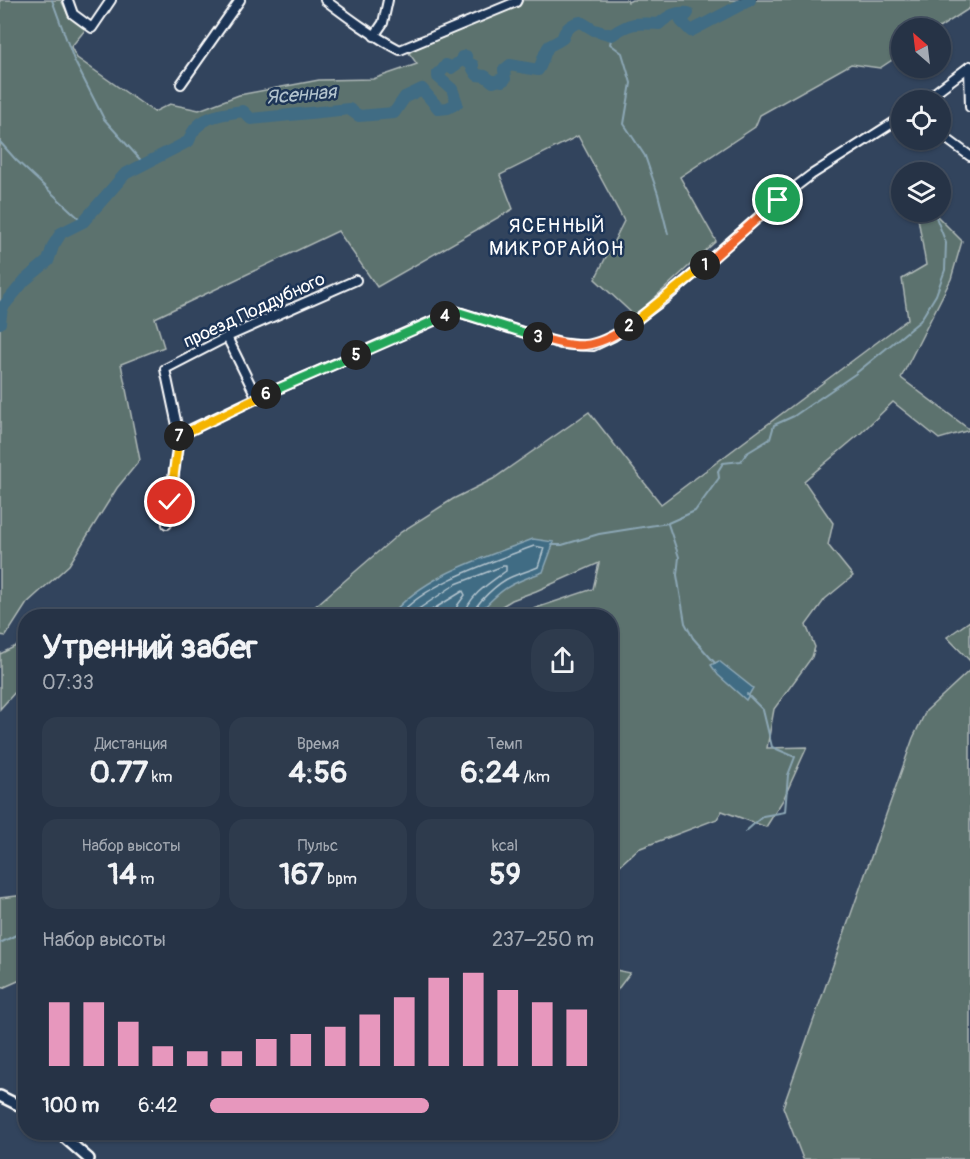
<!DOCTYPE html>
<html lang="ru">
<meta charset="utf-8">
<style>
body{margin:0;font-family:Pangolin,sans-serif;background:#2e3b4d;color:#f1f3f6;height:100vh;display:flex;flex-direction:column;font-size:22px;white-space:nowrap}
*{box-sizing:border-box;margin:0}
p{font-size:20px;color:#a4aab3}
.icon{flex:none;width:33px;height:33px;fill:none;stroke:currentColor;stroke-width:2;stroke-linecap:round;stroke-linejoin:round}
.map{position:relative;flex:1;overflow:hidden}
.side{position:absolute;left:18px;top:609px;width:600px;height:531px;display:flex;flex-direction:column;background:#263346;border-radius:24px;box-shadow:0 2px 4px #0004,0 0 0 2px #424e5f}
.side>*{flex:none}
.needle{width:39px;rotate:332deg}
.fabs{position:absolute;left:891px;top:18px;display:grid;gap:12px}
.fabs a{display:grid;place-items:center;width:60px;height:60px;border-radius:50%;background:#263346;box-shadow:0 2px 4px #0004,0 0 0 2px #424e5f;font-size:30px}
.pin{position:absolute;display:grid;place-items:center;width:51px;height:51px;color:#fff;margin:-26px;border:3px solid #fff;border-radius:50%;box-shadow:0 2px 6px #0007}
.km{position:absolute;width:30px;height:30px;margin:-15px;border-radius:50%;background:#222;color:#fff;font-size:16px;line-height:30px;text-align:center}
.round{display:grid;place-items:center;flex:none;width:63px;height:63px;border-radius:24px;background:#2e3b4d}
.head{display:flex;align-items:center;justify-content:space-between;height:102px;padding:0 24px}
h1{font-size:33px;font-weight:700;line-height:45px}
.figures{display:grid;grid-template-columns:repeat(3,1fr);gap:9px;height:102px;padding:6px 24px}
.figures div{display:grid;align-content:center;border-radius:15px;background:#2e3b4d;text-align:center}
.figures b{font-size:30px;font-weight:700}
.figures small{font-size:16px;font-weight:400}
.figures p{font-size:16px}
.chart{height:168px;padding:12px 24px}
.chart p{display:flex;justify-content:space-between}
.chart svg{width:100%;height:108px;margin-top:6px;stroke:#e797bd;stroke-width:6}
ul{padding:0 24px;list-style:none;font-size:20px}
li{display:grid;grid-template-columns:96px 72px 1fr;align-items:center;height:45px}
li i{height:15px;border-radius:8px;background:#e797bd}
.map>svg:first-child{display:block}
.green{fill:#5c726e;stroke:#aeb8b6;stroke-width:1.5}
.water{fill:#406c84;stroke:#8ca7b5;stroke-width:1.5}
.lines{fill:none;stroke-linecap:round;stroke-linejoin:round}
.shore{stroke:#b3c4ce;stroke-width:1.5}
.stream{stroke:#8ca7b5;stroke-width:2}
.river{stroke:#406c84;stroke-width:12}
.minor-casing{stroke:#fff;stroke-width:12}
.major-casing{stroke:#fff;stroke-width:14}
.minor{stroke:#1d3557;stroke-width:8}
.major{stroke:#1d3557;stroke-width:9}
.split-1-casing{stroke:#fff;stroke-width:12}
.split-2-casing{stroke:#fff;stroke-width:12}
.split-3-casing{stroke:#fff;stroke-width:12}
.split-4-casing{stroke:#fff;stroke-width:12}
.split-5-casing{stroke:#fff;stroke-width:12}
.split-6-casing{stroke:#fff;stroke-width:12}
.split-7-casing{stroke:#fff;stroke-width:12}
.split-8-casing{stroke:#fff;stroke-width:12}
.split-1{stroke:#f0652b;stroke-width:8}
.split-2{stroke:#f5b400;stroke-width:8}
.split-3{stroke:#f0652b;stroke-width:8}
.split-4{stroke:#22a559;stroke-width:8}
.split-5{stroke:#22a559;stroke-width:8}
.split-6{stroke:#22a559;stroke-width:8}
.split-7{stroke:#f5b400;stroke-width:8}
.split-8{stroke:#f5b400;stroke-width:8}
.labels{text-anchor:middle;stroke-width:5;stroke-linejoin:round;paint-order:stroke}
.street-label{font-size:18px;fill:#fff;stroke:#1d3557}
.water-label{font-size:20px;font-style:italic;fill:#b3c4ce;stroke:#1d3557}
.neighbourhood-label{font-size:20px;letter-spacing:1.5px;fill:#fff;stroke:#1d3557}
</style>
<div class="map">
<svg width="970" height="1159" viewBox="0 0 970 1159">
<rect width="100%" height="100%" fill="#32445d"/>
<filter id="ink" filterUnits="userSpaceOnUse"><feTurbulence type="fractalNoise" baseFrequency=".0167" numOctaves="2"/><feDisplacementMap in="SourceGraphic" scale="12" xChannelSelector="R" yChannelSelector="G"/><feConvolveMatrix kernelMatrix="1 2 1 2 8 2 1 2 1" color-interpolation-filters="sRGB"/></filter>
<g filter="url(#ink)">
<g class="green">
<polygon points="0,0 61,0 68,15 90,24 71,47 77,58 154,112 170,104 199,110 239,95 319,80 373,79 417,64 409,53 418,46 515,0 627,0 628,2 632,0 970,0 970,8 939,28 902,28 901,54 880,68 851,64 760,115 755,127 680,177 716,241 635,316 595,279 624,221 578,136 500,175 513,209 377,287 338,231 155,318 164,347 121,364 140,460 117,488 69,565 27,603 6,636 0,635"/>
<polygon points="917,212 933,212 962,241 951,279 901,378 970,430 939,439 893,402 861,433 804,481 833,523 828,545 853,576 825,599 806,625 815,647 812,657 774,709 767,748 807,747 783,800 766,827 722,811 717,819 638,849 611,873 610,616 512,616 593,589 599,563 536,591 512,600 486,616 304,616 401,532 453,499 493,479 589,412 661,504 908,319 902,279 926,265"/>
<polygon points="970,621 970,661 947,637"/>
<polygon points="18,645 25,646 25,681 0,709 0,654"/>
<polygon points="970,670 970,1159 803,1159 783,1107 913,738 926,711"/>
<polygon points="25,895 25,978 0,989 0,898"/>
<polygon points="611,969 630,973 611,998 610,969"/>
</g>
<g class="water">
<path d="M533 539 554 542 543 572C508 584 501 589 476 616H390C425 574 484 558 533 539Z"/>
<polygon points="719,661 753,688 746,700 718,675 711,665"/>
</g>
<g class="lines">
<g class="shore">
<path d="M398 616C427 582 492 562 534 546L544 548 538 567C529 571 520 573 511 577 499 582 474 604 472 616"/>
<path d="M408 616 456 584 503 566H506V571C492 581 466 597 465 616"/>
<polyline points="422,616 463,591 465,595 457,606 456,616"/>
</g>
<g class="stream">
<polyline points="52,0 74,60 104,119 145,165"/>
<polyline points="612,35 610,44 622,53 631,83 624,124 645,156 658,194 668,234"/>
<polyline points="0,142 16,160 83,222"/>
<polyline points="668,524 679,557 677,575 685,623 693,638 715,663"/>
<polyline points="552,545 562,545 599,534 668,523 695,511 719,478 718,471 723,463 741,461 747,453 770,439 774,425 794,416 855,374 920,321 936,295 945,270 946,243 934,212"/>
<polyline points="745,832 763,816 785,812 788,775 795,757 772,747 763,710 747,694"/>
<polyline points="0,943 18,934 26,933"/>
</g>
<path class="river" d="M0 323 2 308 25 280 48 261 53 246 61 233 83 222 125 174 189 141C196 116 221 114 243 111L251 119 349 109 359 116 394 113 405 97 422 89 439 109 448 108 457 103 452 89 438 77V73H440L446 65 451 68 461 61 462 57 466 56 467 62 473 65V69L477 75 485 76 493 82 499 80 502 81 505 79 504 70 510 65 538 70C543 63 544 52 549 46 553 44 559 41 563 38 564 29 573 23 581 22L594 30 612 35C630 22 637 23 659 24 669 15 675 12 688 13L681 21 691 31 750 0"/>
<g class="minor-casing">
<g id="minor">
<polyline points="68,0 73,14 92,28 111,0"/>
<path d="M325 0C349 18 373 36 400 50L516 2 517 0"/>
<polyline points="374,36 383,23 388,0"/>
<polyline points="969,67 970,107"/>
<polyline points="181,84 240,0"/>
<polyline points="925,100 970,66"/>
<polyline points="940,134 970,156"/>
<polyline points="227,337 257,398"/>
<polyline points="179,435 165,369 227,337 356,280"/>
<polyline points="167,524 179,435 257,398 455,311 561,344 593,346 614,336 666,298 778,200 811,175 902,117"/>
</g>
</g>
<g class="major-casing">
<g id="major">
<polyline points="0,1096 26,1109"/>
<polyline points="58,1132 89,1159"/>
</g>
</g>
<use href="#minor" class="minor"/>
<use href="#major" class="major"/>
</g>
</g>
<g class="lines" filter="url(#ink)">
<g class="split-1-casing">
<polyline id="split-1" points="705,265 778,200"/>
</g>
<g class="split-2-casing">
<polyline id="split-2" points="629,326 705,265"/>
</g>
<g class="split-3-casing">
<path id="split-3" d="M538 337C578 349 593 350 629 326"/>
</g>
<g class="split-4-casing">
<polyline id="split-4" points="445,316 455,311 538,337"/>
</g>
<g class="split-5-casing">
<polyline id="split-5" points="356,355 445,316"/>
</g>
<g class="split-6-casing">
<polyline id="split-6" points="266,394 356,355"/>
</g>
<g class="split-7-casing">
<polyline id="split-7" points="179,436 266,394"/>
</g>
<g class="split-8-casing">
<polyline id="split-8" points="170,502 179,436"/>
</g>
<use href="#split-1" class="split-1"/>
<use href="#split-2" class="split-2"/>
<use href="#split-3" class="split-3"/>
<use href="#split-4" class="split-4"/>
<use href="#split-5" class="split-5"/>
<use href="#split-6" class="split-6"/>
<use href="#split-7" class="split-7"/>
<use href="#split-8" class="split-8"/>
</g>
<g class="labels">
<g class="street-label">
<text transform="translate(254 310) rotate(-25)" y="6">проезд Поддубного</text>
</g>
<g class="water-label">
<text transform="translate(301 94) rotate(-5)" y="7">Ясенная</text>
</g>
<g class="neighbourhood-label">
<text x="557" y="232">ЯСЕННЫЙ<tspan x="557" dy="23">МИКРОРАЙОН</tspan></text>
</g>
</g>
</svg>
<div class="fabs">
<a><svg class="needle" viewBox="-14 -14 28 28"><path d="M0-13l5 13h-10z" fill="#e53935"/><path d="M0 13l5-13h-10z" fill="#a4aab3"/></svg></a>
<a><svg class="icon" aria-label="locate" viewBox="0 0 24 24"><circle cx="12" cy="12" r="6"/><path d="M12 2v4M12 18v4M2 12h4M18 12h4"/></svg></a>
<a><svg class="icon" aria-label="layers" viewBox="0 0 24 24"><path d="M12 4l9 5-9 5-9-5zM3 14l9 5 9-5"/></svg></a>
</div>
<div class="pin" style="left:778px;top:200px;background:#1e9e55"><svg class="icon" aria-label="arrive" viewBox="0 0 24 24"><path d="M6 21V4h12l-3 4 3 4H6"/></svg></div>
<div class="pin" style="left:170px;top:502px;background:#d93025"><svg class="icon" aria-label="check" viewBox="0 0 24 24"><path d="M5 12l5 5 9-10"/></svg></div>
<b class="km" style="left:705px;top:265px">1</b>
<b class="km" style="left:629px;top:326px">2</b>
<b class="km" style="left:538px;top:337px">3</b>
<b class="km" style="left:445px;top:316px">4</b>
<b class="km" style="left:356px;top:355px">5</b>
<b class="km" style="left:266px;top:394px">6</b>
<b class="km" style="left:179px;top:436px">7</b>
<section class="side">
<div class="head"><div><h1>Утренний забег</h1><p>07:33</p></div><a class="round"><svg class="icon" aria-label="share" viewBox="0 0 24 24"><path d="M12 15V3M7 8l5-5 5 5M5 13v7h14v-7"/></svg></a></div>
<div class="figures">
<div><p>Дистанция</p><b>0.77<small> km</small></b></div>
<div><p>Время</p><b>4:56</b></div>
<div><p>Темп</p><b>6:24<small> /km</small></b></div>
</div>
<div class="figures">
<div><p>Набор высоты</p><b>14<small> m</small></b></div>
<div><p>Пульс</p><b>167<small> bpm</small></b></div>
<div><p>kcal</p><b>59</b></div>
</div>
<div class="chart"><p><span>Набор высоты</span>237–250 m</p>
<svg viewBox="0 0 160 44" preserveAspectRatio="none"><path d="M5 44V18M15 44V18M25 44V26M35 44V36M45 44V38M55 44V38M65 44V33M75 44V31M85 44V28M95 44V23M105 44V16M115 44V8M125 44V6M135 44V13M145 44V18M155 44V21"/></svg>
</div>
<ul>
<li><b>100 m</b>6:42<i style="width:57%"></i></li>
</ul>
</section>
</div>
